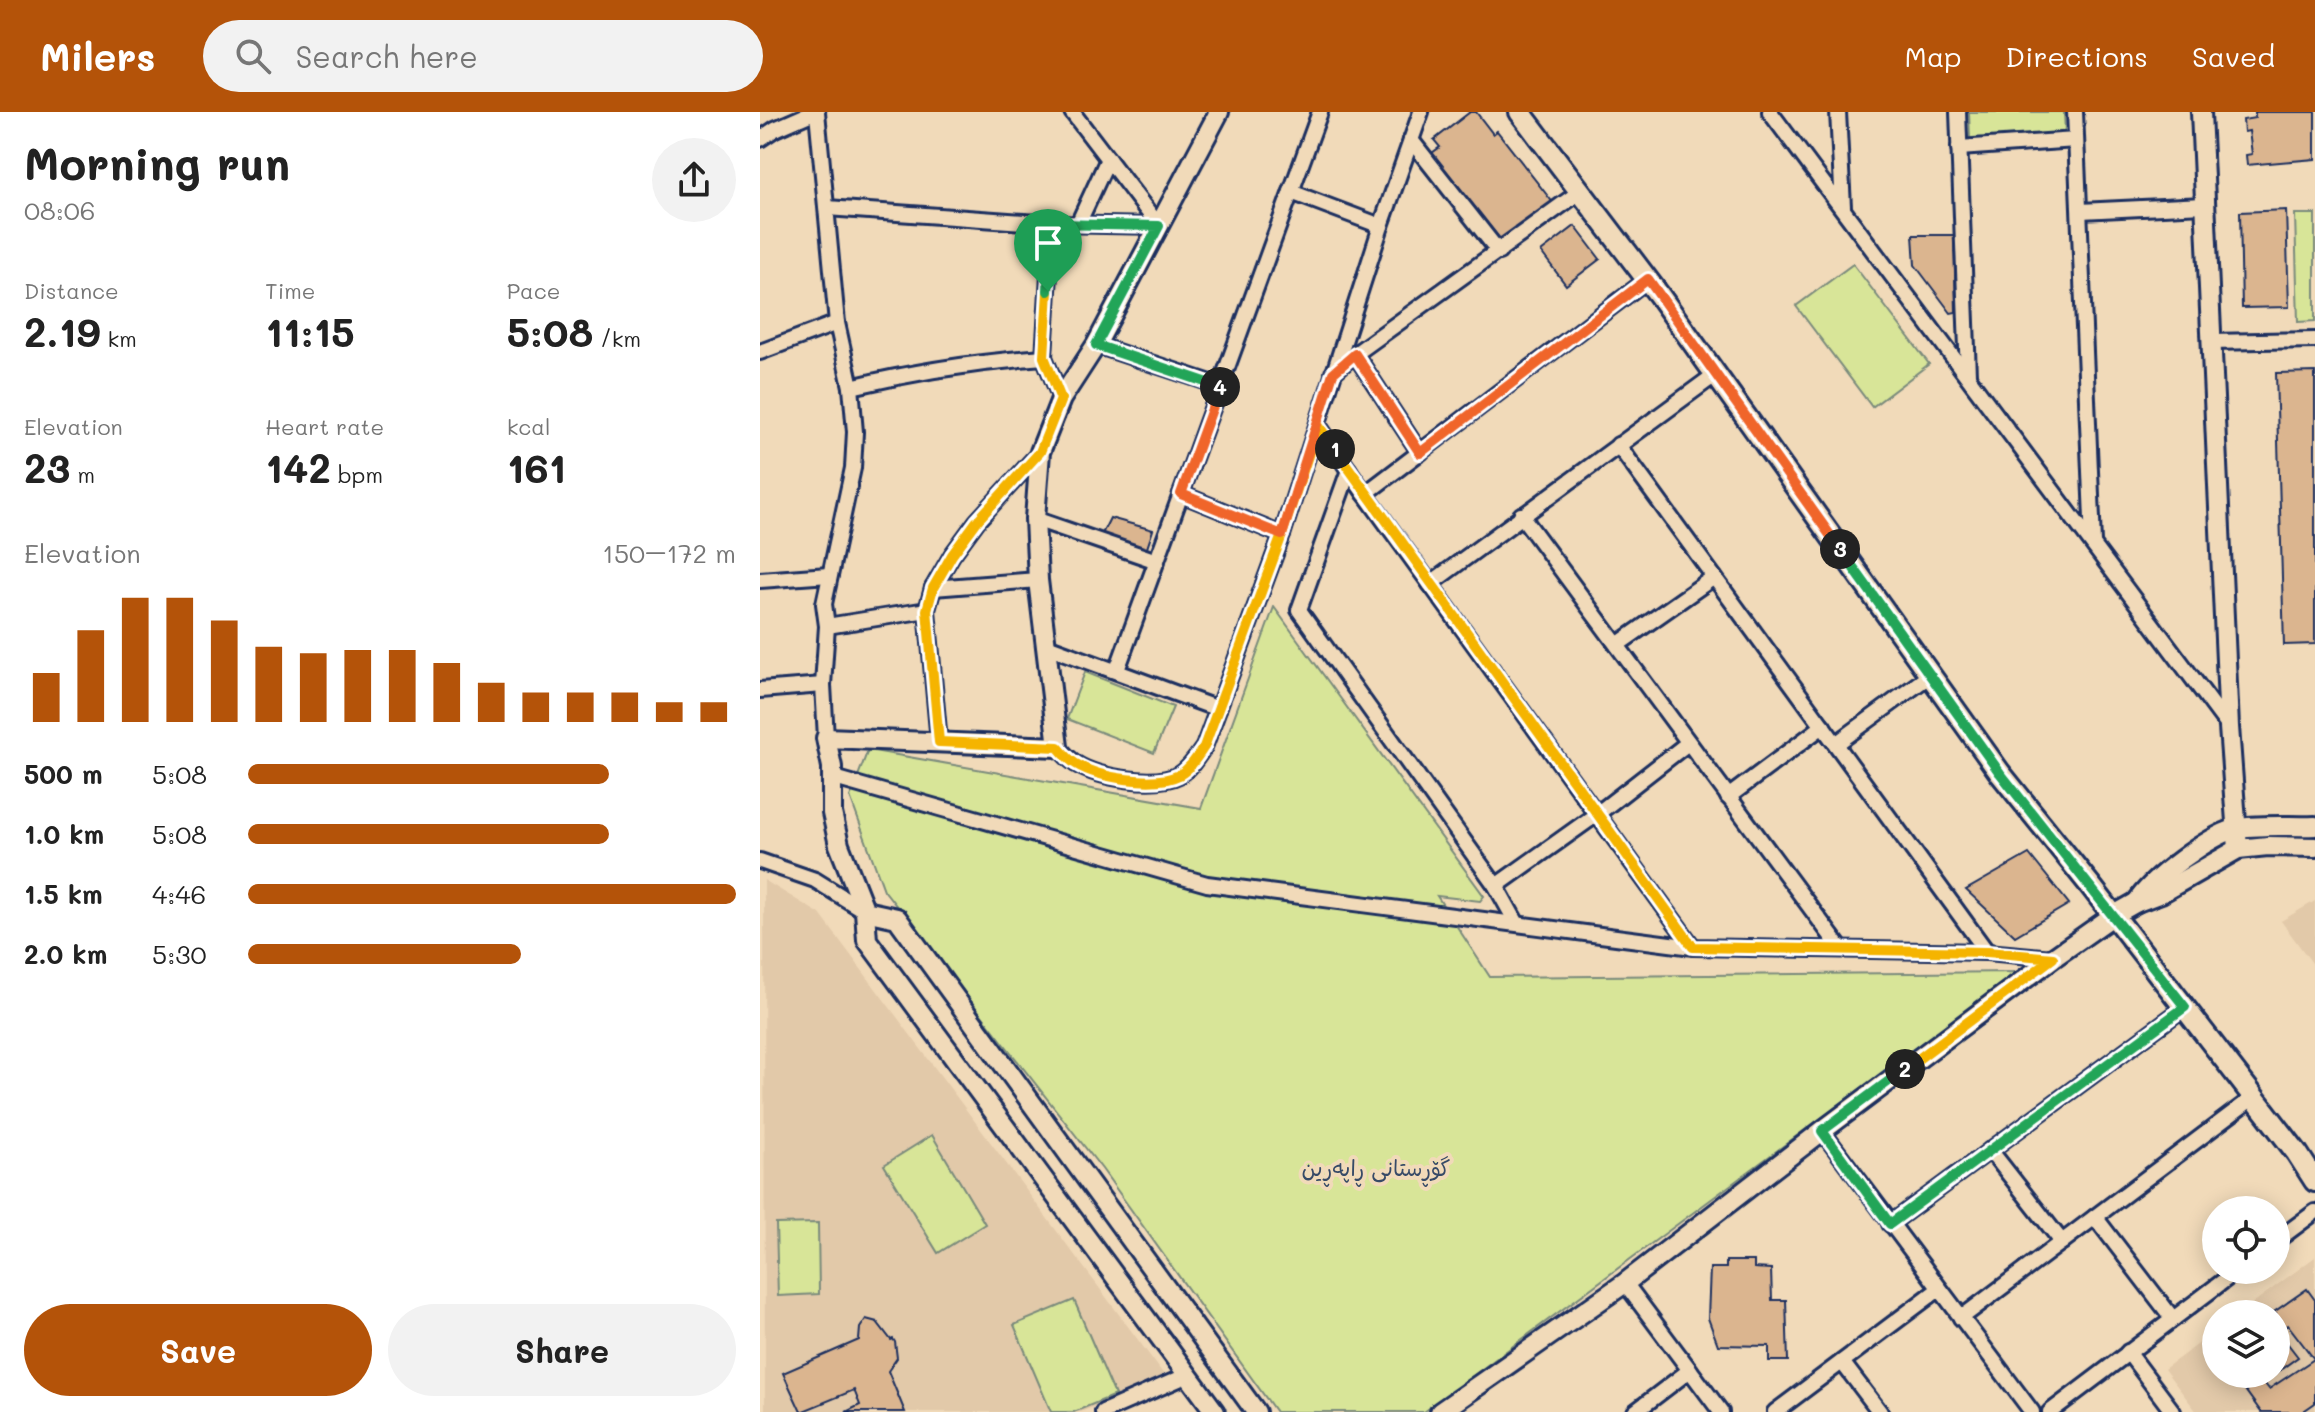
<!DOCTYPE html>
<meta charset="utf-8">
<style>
body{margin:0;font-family:Mali,"Playpen Sans Arabic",sans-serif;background:#f2f2f2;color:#222;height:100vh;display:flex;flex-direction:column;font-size:30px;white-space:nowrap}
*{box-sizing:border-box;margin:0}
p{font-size:26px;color:#767676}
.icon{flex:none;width:44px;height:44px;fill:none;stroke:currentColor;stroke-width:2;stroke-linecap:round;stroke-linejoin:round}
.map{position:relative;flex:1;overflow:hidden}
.drawer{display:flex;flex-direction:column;background:#fff;width:760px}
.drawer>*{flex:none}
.buttons{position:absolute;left:1442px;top:1084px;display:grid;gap:16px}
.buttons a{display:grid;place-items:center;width:88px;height:88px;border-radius:50%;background:#fff;box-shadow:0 4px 20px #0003;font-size:40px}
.pin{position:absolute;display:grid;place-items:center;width:68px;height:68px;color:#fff;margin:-82px -34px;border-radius:50% 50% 50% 0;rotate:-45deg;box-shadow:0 0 8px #0007}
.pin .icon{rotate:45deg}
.km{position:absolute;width:40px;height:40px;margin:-20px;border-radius:50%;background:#222;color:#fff;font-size:22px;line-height:40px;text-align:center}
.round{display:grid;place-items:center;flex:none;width:84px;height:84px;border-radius:42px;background:#f2f2f2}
.overview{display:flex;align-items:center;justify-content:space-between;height:136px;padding:0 24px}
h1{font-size:44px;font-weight:700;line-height:60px}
.stats{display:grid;grid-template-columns:repeat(3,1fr);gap:12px;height:136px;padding:8px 24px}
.stats div{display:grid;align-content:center}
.stats b{font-size:40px;font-weight:700}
.stats small{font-size:22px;font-weight:400}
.stats p{font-size:22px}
.chart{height:224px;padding:16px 24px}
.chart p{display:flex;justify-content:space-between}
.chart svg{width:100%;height:144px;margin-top:8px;stroke:#b45309;stroke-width:6}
.primary-button{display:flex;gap:16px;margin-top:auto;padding:16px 24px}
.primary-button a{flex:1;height:92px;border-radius:48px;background:#b45309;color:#fff;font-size:32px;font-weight:700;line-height:92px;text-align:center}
.primary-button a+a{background:#f2f2f2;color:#222}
ul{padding:0 24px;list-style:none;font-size:26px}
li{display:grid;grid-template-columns:128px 96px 1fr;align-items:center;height:60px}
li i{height:20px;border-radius:10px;background:#b45309}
header{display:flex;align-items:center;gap:48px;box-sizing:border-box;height:112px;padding:0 40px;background:#b45309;color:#fff}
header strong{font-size:38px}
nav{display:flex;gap:44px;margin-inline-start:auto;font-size:28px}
.search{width:560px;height:72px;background:#f2f2f2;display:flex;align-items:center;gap:20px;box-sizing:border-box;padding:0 28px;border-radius:44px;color:#767676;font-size:30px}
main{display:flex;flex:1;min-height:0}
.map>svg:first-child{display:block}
.built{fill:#e2c9a9}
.green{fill:#d8e598;stroke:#7a8a7b;stroke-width:2}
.building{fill:#dbb58f;stroke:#1b2f5e;stroke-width:2}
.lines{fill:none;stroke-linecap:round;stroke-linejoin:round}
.minor-casing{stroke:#1b2f5e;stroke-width:20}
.tertiary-casing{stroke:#1b2f5e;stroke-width:24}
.secondary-casing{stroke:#1b2f5e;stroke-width:26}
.minor{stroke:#f1dab9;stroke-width:14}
.tertiary{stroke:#f1dab9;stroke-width:18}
.secondary{stroke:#f1dab9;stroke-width:20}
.split-1-casing{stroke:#fff;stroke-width:16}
.split-2-casing{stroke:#fff;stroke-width:16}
.split-3-casing{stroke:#fff;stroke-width:16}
.split-4-casing{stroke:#fff;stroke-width:16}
.split-5-casing{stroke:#fff;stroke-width:16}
.split-1{stroke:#f5b400;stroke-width:10}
.split-2{stroke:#f5b400;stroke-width:10}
.split-3{stroke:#22a559;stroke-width:10}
.split-4{stroke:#f0652b;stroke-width:10}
.split-5{stroke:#22a559;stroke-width:10}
.labels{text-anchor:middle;stroke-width:8;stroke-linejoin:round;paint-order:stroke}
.park-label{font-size:22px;fill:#374a67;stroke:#f1dab9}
</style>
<header>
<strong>Milers</strong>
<div class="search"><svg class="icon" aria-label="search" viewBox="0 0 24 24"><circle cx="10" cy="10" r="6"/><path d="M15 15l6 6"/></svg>Search here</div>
<nav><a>Map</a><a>Directions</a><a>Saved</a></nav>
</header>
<main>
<section class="drawer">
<div class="overview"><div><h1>Morning run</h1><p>08:06</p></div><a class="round"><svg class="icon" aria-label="share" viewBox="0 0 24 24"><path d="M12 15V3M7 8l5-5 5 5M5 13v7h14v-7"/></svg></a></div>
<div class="stats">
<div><p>Distance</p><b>2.19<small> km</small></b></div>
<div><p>Time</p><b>11:15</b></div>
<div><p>Pace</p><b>5:08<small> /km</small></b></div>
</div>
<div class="stats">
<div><p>Elevation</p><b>23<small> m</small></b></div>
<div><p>Heart rate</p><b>142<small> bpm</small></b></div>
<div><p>kcal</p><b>161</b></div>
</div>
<div class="chart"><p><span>Elevation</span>150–172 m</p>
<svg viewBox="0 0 160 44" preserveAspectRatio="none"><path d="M5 44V29M15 44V16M25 44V6M35 44V6M45 44V13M55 44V21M65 44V23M75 44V22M85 44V22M95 44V26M105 44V32M115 44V35M125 44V35M135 44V35M145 44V38M155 44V38"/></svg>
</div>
<ul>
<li><b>500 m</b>5:08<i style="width:74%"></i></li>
<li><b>1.0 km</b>5:08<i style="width:74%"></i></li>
<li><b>1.5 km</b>4:46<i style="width:100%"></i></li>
<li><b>2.0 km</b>5:30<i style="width:56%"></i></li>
</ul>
<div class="primary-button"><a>Save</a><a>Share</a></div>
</section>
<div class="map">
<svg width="1555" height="1300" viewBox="0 0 1555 1300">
<rect width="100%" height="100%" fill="#f1dab9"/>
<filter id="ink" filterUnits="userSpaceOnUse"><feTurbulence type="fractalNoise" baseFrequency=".0125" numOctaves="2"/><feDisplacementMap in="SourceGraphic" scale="16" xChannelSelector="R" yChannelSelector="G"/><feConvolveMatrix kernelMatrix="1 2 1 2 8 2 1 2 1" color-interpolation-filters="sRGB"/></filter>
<g filter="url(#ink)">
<g class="built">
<polygon points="4,768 60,802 405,1264 321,1300 5,1300"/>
<polygon points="1555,789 1555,855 1521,809"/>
<polygon points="1555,1145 1555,1300 1437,1300 1404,1257 1456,1219 1456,1262 1516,1262 1516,1202 1478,1202"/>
</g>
<g class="green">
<polygon points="1209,0 1304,0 1305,21 1210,27"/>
<polygon points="1535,102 1555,102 1555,209 1538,210"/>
<polygon points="1093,152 1169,252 1112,295 1036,194"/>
<polygon points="514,495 724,784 720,789 677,784 730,865 1258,860 664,1300 516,1300 342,1057 124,778 90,685 108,638 441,696"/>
<polygon points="325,560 413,595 394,641 307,607"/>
<polygon points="172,1023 225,1112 178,1141 124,1053"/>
<polygon points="58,1111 59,1182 18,1184 16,1112"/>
<polygon points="314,1188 355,1283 314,1300 291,1300 254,1213"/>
</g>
<g class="building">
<polygon points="710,0 716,0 733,22 737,19 794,92 743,131 672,41 680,35 674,28"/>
<polygon points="1495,0 1555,0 1555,47 1487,53 1486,43 1492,42 1489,19 1484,20 1483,8 1495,6"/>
<polygon points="1526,98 1529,195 1482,196 1480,100"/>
<polygon points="815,114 840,147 806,173 781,140"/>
<polygon points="1153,123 1194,123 1196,200 1191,201 1155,153"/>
<polygon points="1555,260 1555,532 1524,533 1516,261"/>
<polygon points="350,406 393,418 386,439 341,424"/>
<polygon points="1269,742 1309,792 1255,824 1206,778"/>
<polygon points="966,1149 994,1149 994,1156 1011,1157 1012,1188 1026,1188 1028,1249 1009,1249 1009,1234 958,1233 948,1206 950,1156 966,1156"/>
<polygon points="1547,1177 1555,1188 1555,1291 1542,1300 1501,1300 1480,1271 1497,1262 1509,1277 1554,1247 1528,1213 1516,1221 1516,1202 1511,1202"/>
<polygon points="106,1207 117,1210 131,1228 133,1227 135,1230 137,1246 128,1259 145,1300 86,1300 100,1293 94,1278 41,1300 23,1261 99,1228 100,1216"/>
<polygon points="1528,1232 1538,1245 1516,1261 1516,1241"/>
</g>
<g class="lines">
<g class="minor-casing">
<g id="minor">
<polyline points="57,0 77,211 91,275 95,320 93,356 64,492 67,514 63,573 66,626"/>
<polyline points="312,0 399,114"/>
<polyline points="1010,0 1469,615"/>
<polyline points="1078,0 1083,95"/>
<polyline points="1198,0 1208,263"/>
<polyline points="1315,0 1333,431"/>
<polyline points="0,27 15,17 54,0"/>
<polyline points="651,28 739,140"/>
<polyline points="1199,36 1316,28"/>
<polyline points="531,80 621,114"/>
<polyline points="67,96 292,112 399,114"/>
<polyline points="1320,99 1444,93"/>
<polyline points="292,112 284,245 301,287"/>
<polyline points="318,112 348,47"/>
<polyline points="1451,230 1555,228"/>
<polyline points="336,233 460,274"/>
<polyline points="0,240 77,211"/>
<polyline points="595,242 660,341"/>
<polyline points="573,261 595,242 821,79"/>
<path d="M91 275C157 259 217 250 284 245"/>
<polyline points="558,313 605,382 933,835"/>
<polyline points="858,333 1227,840"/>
<polyline points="589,358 539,498 736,774 756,810"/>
<polyline points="421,382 522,423"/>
<polyline points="605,382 888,167"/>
<polyline points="761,403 1081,837"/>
<polyline points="275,407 397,449"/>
<polyline points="0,468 69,463"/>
<polyline points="670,472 956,262"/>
<polyline points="173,476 278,468"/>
<polyline points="67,514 167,498"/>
<polyline points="284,533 458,597"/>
<polyline points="857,533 954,465"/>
<polyline points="357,558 560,0"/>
<polyline points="0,578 63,573"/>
<polyline points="179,630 167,498 173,476 192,443 217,409 280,340"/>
<polyline points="1076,632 1170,563"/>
<path d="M298 635C303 641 309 647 316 652 339 666 395 675 419 663 430 657 437 645 444 635L522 423 621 114 661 0"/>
<polyline points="71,665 447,772 933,835 1227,840 1293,846"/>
<polyline points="968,685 1063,614"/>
<polyline points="0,749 55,768 105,799"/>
<polyline points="736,774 837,702 928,631"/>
<polyline points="1062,1019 1272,1300"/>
<polyline points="1230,1038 1302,1130"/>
<polyline points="1335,1105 1413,1207"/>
<polyline points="1130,1112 1425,895"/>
<polyline points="1516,1129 1555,1100"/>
<polyline points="865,1171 961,1300"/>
<polyline points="1201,1206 1494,985"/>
<polyline points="1368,1240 1413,1300"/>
<polyline points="1082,1250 1120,1300"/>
<polyline points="343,1300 428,1263"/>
<polyline points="875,1300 930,1258"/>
<polyline points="1015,1300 1179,1177"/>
<polyline points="1290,1300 1478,1158"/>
</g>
</g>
<g class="tertiary-casing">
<g id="tertiary">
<polyline points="1441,0 1469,615 1478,737"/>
<path d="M1377 790C1391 767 1448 725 1475 717 1494 712 1533 715 1555 714"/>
<polyline points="105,799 137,806 496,1300"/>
<polyline points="455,1300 107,828 105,799 79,733 72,701 72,655 66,626 298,635 278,468 275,407 280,340 301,287 336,233 459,0"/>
<polyline points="680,1300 865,1171 1062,1019 1293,846 1354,803 1377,790 1401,781 1478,737 1508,734 1555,735"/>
</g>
</g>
<g class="secondary-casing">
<polyline id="secondary" points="760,0 899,183 1240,661 1330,773 1537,1041 1555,1069"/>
</g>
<use href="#minor" class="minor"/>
<use href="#tertiary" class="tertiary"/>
<use href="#secondary" class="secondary"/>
</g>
</g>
<g class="lines" filter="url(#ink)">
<g class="split-1-casing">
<path id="split-1" d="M288 179 284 245 301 287 280 340 217 409 192 443 173 476 167 498 179 630 298 635C303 641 309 648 316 652 339 666 395 675 419 663 430 657 437 645 444 635L522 423 558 313 575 337"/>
</g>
<g class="split-2-casing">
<polyline id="split-2" points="575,337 933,835 1227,840 1293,846 1145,957"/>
</g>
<g class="split-3-casing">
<polyline id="split-3" points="1080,437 1240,661 1425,895 1130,1112 1062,1019 1145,957"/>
</g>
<g class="split-4-casing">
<polyline id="split-4" points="460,275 421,382 522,423 573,261 595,242 660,341 888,167 1080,437"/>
</g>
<g class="split-5-casing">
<polyline id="split-5" points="288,179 292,112 399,114 336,233 460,275"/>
</g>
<use href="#split-1" class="split-1"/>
<use href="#split-2" class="split-2"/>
<use href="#split-3" class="split-3"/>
<use href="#split-4" class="split-4"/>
<use href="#split-5" class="split-5"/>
</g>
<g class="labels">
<g class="park-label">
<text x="616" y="1064">گۆڕستانی ڕاپەڕین</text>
</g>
</g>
</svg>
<div class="buttons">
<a><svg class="icon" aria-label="locate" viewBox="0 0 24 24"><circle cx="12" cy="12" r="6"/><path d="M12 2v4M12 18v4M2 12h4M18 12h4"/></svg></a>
<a><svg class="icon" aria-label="layers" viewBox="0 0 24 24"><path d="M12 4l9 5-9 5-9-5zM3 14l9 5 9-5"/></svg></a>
</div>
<div class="pin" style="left:288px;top:179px;background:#1e9e55"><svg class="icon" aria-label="arrive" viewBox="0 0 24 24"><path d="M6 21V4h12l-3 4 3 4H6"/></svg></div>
<b class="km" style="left:575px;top:337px">1</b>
<b class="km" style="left:1145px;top:957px">2</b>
<b class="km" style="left:1080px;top:437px">3</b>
<b class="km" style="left:460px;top:275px">4</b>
</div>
</main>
